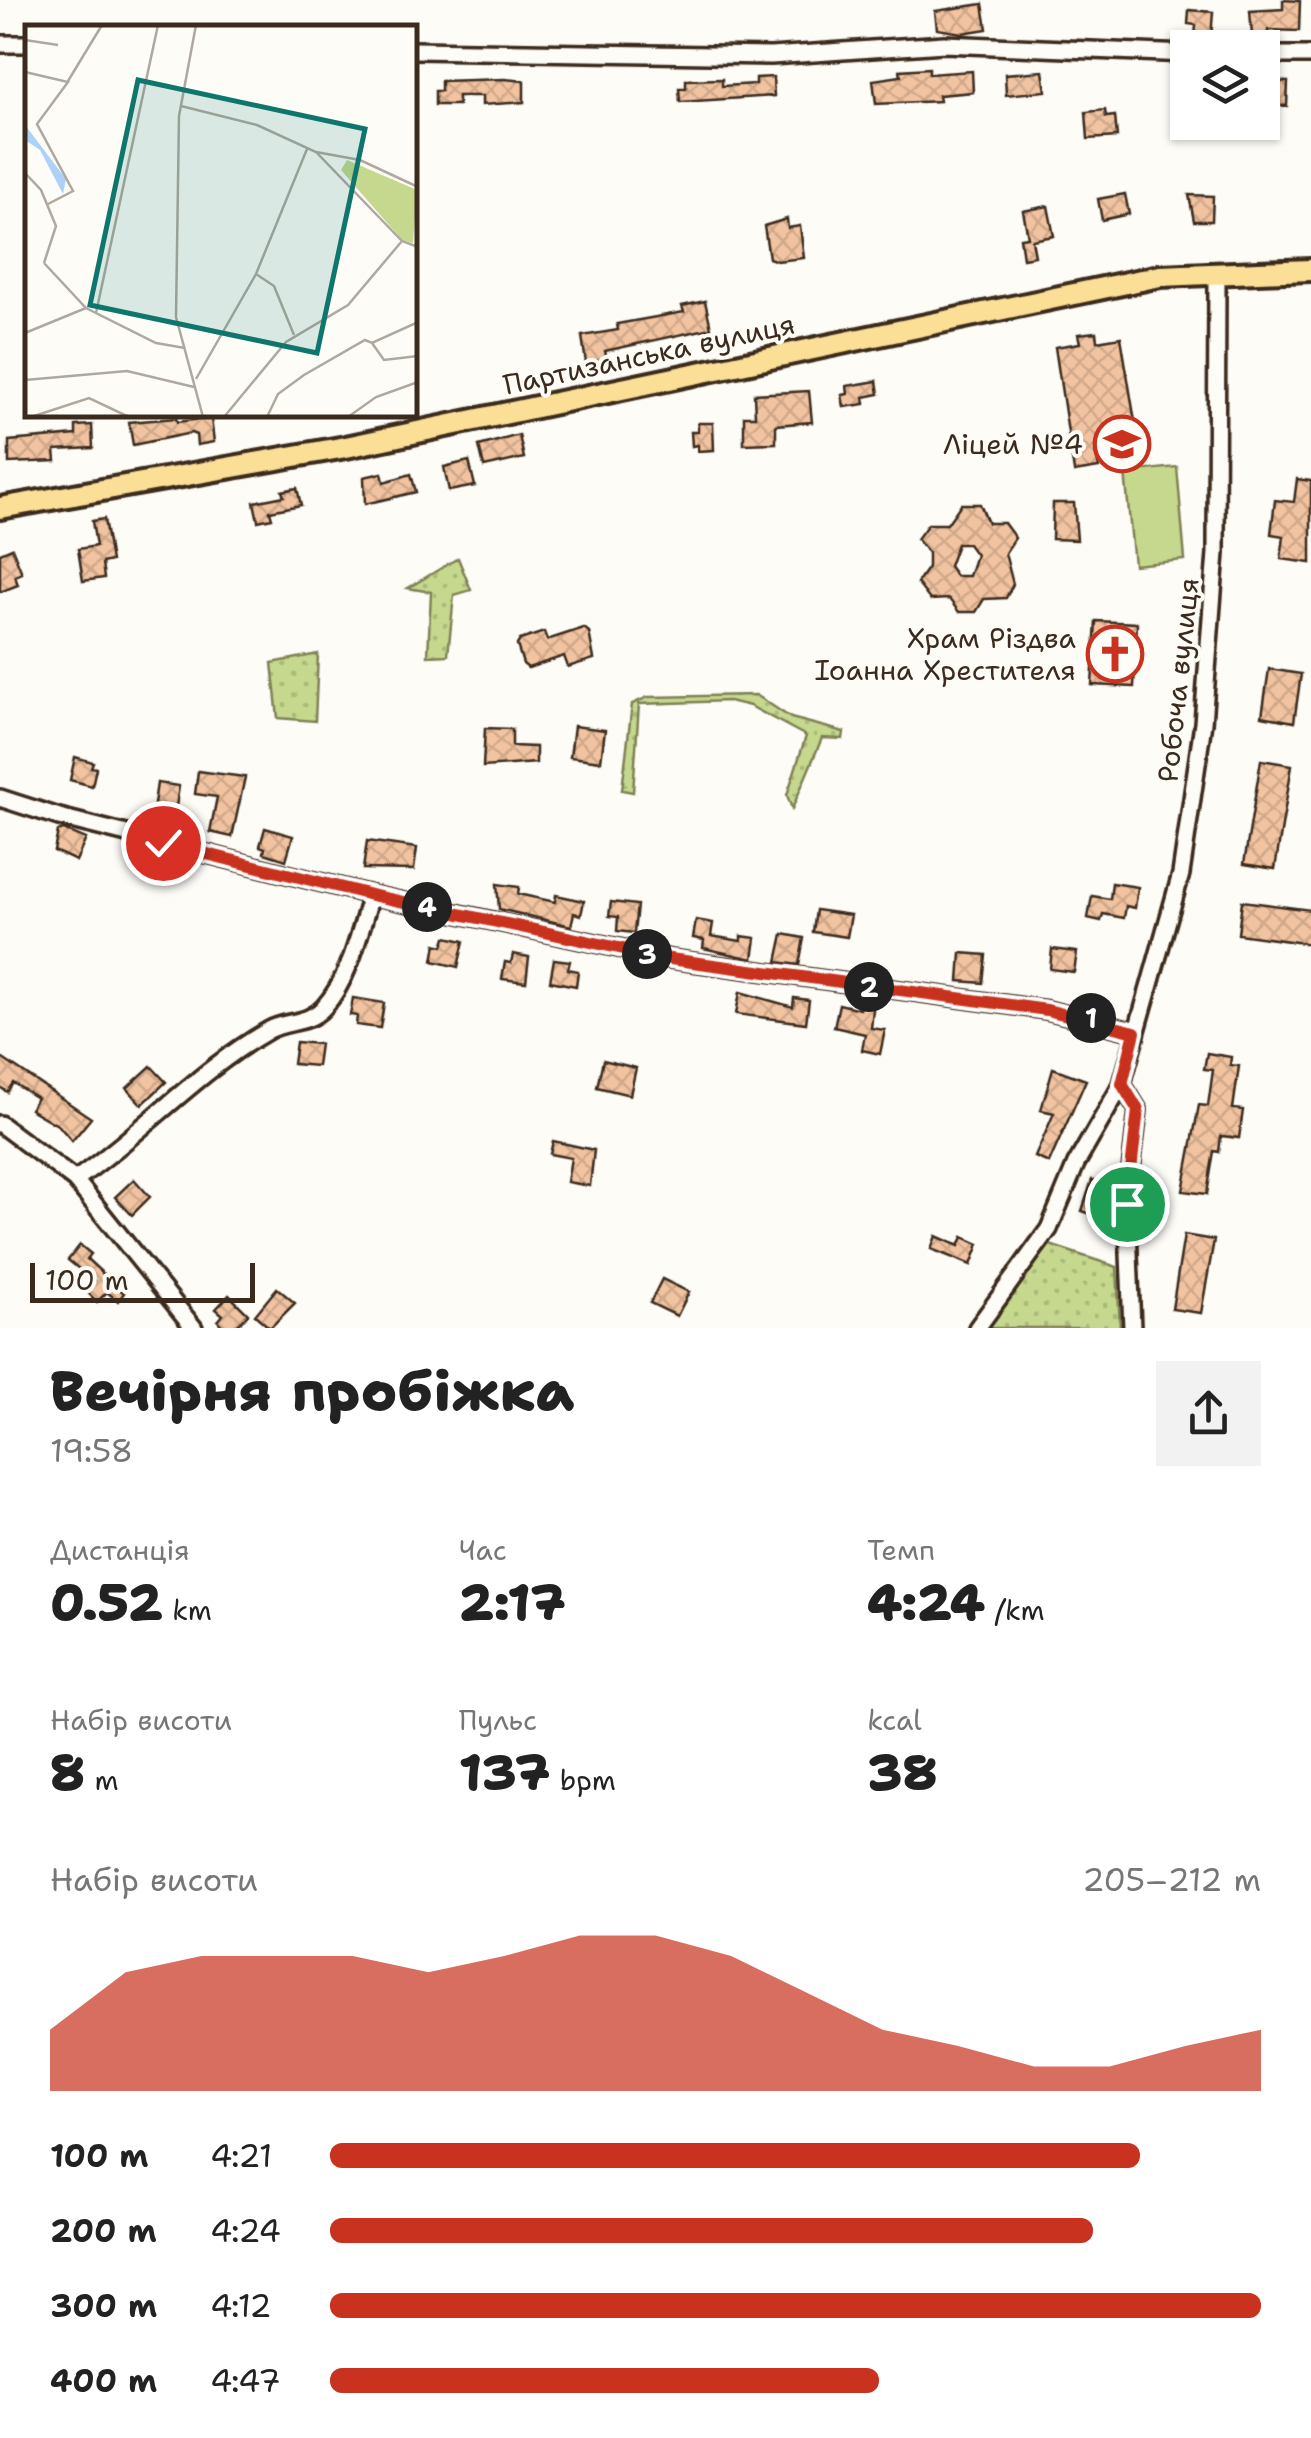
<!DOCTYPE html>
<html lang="uk">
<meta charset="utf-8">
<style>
body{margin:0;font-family:"Shantell Sans",sans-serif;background:#f2f2f2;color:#222;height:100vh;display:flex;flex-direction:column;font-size:38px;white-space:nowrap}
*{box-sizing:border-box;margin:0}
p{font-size:32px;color:#767676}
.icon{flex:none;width:55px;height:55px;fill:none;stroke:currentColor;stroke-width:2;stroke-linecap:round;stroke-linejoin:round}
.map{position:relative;height:1328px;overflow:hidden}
.side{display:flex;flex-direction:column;background:#fff;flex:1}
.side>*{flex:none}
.buttons{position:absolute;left:1170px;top:30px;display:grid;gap:20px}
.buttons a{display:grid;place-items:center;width:110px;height:110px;border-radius:0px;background:#fff;box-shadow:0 2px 8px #0004;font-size:50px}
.scale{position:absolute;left:30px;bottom:25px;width:225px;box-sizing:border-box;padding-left:10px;border:5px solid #3b2a1e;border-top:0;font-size:28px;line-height:35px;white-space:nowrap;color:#3b2a1e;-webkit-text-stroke:8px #fdfcf7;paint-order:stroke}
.pin{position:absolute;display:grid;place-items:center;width:85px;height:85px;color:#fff;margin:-42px;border:5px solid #fff;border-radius:50%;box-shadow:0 2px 10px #0007}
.km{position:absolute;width:50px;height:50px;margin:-25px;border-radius:50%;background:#222;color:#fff;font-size:28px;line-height:50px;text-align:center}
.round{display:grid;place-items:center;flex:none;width:105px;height:105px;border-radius:0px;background:#f2f2f2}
.head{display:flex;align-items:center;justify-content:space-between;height:170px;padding:0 50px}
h1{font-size:55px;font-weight:800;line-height:75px}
.metrics{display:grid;grid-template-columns:repeat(3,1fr);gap:15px;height:170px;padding:10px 50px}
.metrics div{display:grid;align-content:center}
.metrics b{font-size:50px;font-weight:800}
.metrics small{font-size:28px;font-weight:400}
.metrics p{font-size:28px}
.chart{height:280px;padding:20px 50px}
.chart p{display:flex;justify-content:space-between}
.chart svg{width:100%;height:180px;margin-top:10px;fill:#c8321e;opacity:.7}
ul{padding:0 50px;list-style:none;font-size:32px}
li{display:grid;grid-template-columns:160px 120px 1fr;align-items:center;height:75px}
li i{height:25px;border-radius:12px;background:#c8321e}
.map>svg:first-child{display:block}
.green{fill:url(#green-dots);stroke:#808156;stroke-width:2.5}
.pitch{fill:#c5d88d;stroke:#808156;stroke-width:2.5}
.building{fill:url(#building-cross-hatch);stroke:#3b2a1e;stroke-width:2.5;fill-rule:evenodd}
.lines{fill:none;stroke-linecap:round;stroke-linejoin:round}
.minor-casing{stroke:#3b2a1e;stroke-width:22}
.major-casing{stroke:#3b2a1e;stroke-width:28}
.minor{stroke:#fdfcf7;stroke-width:15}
.major{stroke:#fbdf96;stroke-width:20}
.route-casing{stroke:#fff;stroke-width:20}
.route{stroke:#c8321e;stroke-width:12}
.labels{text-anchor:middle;stroke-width:8;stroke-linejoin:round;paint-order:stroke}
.street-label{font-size:28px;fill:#3b2a1e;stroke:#fdfcf7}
.poi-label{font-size:28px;fill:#3b2a1e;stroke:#fdfcf7;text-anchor:end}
.inset-road{fill:none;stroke:#afa8a0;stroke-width:2.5}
.view{fill:#0f766e;fill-opacity:0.15;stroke:#0f766e;stroke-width:5}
.inset-edge{fill:none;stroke:#3b2a1e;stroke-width:5}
</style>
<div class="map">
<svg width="1311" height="1328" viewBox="0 0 1311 1328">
<defs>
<pattern id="green-dots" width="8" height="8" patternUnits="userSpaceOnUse" patternTransform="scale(2.5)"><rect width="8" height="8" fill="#c5d88d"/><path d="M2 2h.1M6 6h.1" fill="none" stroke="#aaba79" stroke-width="1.8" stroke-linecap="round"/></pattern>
<pattern id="building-cross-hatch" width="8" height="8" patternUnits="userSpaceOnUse" patternTransform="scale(2.5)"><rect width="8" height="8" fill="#f1c3a1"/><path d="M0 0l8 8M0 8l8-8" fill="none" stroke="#d0a88a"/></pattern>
</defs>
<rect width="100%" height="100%" fill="#fdfcf7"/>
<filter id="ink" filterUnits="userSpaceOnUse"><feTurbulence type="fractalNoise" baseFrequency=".01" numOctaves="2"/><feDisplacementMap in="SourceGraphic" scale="20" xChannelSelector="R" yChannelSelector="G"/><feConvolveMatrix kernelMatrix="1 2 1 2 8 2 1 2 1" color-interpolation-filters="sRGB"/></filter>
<g filter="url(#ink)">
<g class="green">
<polygon points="458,558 471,590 454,595 448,655 428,656 431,592 408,588"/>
<polygon points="318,654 315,721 278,718 272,663"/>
<polygon points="756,695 791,718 844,732 843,739 822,738 792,809 787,795 806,736 750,706 729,701 639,704 633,792 622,790 632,704 648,697"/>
<polygon points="1050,1245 1117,1267 1120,1328 983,1328"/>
</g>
<polygon class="pitch" points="1177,467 1185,560 1134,565 1125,472"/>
<g class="building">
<polygon points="1283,0 1300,1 1299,31 1268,30 1268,35 1252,36 1250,11 1283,9"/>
<polygon points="983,4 987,29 962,33 937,29 935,11"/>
<polygon points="1189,10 1213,12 1211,38 1195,37 1196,25 1188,24"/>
<polygon points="929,68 929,74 972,71 973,92 939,95 940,101 876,104 873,80 901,76 900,70"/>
<polygon points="1043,71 1046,91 1006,95 1005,74"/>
<polygon points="773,77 774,96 680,102 679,88 686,88 686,80 722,79 722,86 756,84 756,78"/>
<polygon points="505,79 524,81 524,102 482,105 482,96 458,96 458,105 435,105 435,91 441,91 441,81"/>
<polygon points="1264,81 1288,82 1287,106 1263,105"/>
<polygon points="1105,110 1106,117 1115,116 1117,137 1088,139 1086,112"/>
<polygon points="1125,194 1129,214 1102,220 1098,199"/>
<polygon points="1189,195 1213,196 1212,221 1194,221"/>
<polygon points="1048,206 1054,236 1032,240 1035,256 1023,258 1020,238 1028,237 1023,211"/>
<polygon points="787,219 788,228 800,226 804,258 777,261 769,258 764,226"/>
<polygon points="705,301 711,328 605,351 607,359 586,363 582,336 618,330 617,324 684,312 682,306"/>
<polygon points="1096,332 1097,341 1121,337 1140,452 1097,458 1099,468 1074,472 1055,347 1080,343 1078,334"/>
<polygon points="877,381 879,394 864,397 865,404 844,407 842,395 848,394 847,386"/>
<polygon points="809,391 812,422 776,425 776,443 744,444 744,416 755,416 754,394"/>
<polygon points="176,418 177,422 211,418 214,442 197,445 196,435 191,433 133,445 129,422"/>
<polygon points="698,423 713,423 714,450 698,451 698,445 692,446 691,432 698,432"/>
<polygon points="92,425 93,448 55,450 56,461 9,463 9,441 76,435 76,426"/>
<polygon points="519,435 524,458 484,467 479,446"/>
<polygon points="469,461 475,486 449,491 444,467"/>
<polygon points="382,473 384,482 411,474 416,492 365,504 364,477"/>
<polygon points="1297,479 1311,481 1311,563 1281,559 1284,536 1271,534 1275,500 1294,502"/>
<polygon points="297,488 301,505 270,511 272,518 258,521 254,502 284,496 282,491"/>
<polygon points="1053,503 1074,503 1077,540 1052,539"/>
<path d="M961 504H980L988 523H1004L1015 538 1005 553 1013 584 1006 598 984 599 976 612H959L949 599 930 600 917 583 928 567V553L917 539 928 524H947ZM957 544H968L976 555 969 576H956L949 566Z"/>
<polygon points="104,519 111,561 102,563 104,578 83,581 78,549 96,546 92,521"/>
<polygon points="12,548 22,573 15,576 18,585 0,592 0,553"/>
<polygon points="1096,621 1137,623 1134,687 1092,685"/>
<polygon points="584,628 589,632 594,659 568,667 564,656 528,668 523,664 517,645 520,640 544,632 547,640"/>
<polygon points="1269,669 1301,674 1294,722 1262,716"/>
<polygon points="574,726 605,730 601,761 570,757"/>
<polygon points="485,728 512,729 512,746 536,747 536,763 483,767"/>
<polygon points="75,757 93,762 91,767 96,768 92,786 70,780"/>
<polygon points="1261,760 1292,765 1275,869 1244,864"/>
<polygon points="198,771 245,777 232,837 210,832 217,797 195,794"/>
<polygon points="157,783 179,786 175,814 153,811"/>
<polygon points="265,828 293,836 286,860 264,853 265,848 260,846"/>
<polygon points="64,830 86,839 76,861 54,851 58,831"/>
<polygon points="367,841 417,848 414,870 363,869"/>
<polygon points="1112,883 1138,887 1135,908 1126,906 1124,918 1103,914 1101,921 1088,918 1092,896 1110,899"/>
<polygon points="497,884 519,887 518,894 555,902 556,895 584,901 581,915 574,913 571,926 499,909"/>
<polygon points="1242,901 1311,910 1311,944 1238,934"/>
<polygon points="611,902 637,905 634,933 617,931 618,917 609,916"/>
<polygon points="816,910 851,915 847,937 813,932"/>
<polygon points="696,920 713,923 711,936 741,941 741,936 756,938 753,959 703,948 704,940 693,938"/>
<polygon points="783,934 804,938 799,965 777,962"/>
<polygon points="446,937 464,941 458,967 433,961 436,944 443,946"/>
<polygon points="1052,949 1077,952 1074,972 1050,969"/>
<polygon points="961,953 986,955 983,983 959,981"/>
<polygon points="513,954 529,957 526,982 502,979 505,962 511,963"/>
<polygon points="554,959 570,961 568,969 578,971 576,986 550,981"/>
<polygon points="740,992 793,1007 794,998 809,1000 806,1023 736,1014"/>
<polygon points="353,998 384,1003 380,1028 356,1025 357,1016 350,1015"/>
<polygon points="861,1000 874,1001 871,1028 885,1030 880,1054 862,1050 865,1034 834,1027 839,1004 860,1009"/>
<polygon points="296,1042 320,1044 317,1066 293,1064"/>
<polygon points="1207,1053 1231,1057 1230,1065 1239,1066 1233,1109 1243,1110 1239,1138 1221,1136 1219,1152 1214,1151 1207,1194 1183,1191 1199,1105 1208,1106 1213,1070 1204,1069"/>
<polygon points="0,1057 91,1118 72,1141 59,1126 30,1109 37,1098 13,1083 7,1092 0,1087"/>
<polygon points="603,1060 636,1068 630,1095 597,1087"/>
<polygon points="151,1066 166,1082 142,1105 127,1088"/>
<polygon points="1053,1068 1086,1080 1049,1163 1035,1157 1054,1113 1041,1110"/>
<polygon points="553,1141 594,1150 590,1186 567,1182 571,1158 550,1154"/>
<polygon points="134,1179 150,1197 132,1215 115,1197"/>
<polygon points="1092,1180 1115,1187 1110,1203 1102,1202 1100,1217 1082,1211"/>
<polygon points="1184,1235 1214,1240 1201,1313 1172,1309"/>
<polygon points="936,1236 959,1246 963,1237 979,1244 971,1265 931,1249"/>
<polygon points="80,1245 91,1254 87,1259 124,1293 118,1301 107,1292 97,1302 86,1291 94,1281 68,1260"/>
<polygon points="662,1279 689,1292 677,1316 650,1303"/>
<polygon points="277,1288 295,1303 270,1328 255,1315"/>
<polygon points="229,1295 248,1314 235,1328 224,1328 218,1321 223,1315 216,1309"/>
</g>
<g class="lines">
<g class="minor-casing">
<g id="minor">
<polyline points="0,44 28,44"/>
<polyline points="415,50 771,56 944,44 1188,54"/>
<polyline points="1262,55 1311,55"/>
<polyline points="0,798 59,817 371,895 670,959 1047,1010 1135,1032"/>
<polyline points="1122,1084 1138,1110 1127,1204 1132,1328"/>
<polyline points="0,1124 75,1180 194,1328"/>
<path d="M75 1180C142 1134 197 1071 269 1030 287 1020 308 1025 324 1007 350 978 360 931 371 895"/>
<polyline points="977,1328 1049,1229 1076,1164 1122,1084 1181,874 1203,723 1216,553 1217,272"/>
</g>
</g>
<g class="major-casing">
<polyline id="major" points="0,508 346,447 1160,276 1311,270"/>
</g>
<use href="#minor" class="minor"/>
<use href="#major" class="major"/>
</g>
</g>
<g class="lines" filter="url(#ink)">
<g class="route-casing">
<polyline id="route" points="163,843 371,895 670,959 1047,1010 1135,1032 1122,1084 1138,1110 1127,1204"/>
</g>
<use href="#route" class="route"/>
</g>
<defs>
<g id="school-ring" transform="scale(2.875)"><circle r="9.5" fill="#fdfcf7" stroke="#c8321e" stroke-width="1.5"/><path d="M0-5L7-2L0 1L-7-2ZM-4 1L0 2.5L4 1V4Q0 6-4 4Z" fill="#c8321e"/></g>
<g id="church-ring" transform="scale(2.875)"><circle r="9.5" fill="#fdfcf7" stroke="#c8321e" stroke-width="1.5"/><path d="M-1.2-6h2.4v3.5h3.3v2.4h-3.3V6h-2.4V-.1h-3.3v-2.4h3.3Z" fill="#c8321e"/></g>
</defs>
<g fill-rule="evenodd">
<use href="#school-ring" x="1122" y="444"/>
<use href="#church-ring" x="1115" y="654"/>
</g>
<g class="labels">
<g class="street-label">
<text transform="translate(649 354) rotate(-12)" y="10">Партизанська вулиця</text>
<text transform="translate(1178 680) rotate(-84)" y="10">Робоча вулиця</text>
</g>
<g class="poi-label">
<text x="1083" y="454">Ліцей №4</text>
<text x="1076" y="648">Храм Різдва<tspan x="1076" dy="32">Іоанна Хрестителя</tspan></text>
</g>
</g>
<g transform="translate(25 25)">
<rect width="392" height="392" fill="#fdfcf7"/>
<path d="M322 135 392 165 388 218 377 215 316 145Z" fill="#c5d88d"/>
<path d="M0 100 41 154 38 169 15 125 0 115Z" fill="#aed2f7"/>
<path class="inset-road" d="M171 0 154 91 151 292 178 392M0 15 33 20M0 47 43 57 12 99 48 166 23 179M43 56 77 0M156 81 232 100 291 127 377 216 393 222M291 127 335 135 393 162M0 148 16 165 31 201 19 238M19 238 61 283 131 318 160 323M231 249 249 261 269 310M71 288 133 0M0 308 61 283M347 318 359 335 393 331M171 354 231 249 282 124M0 355 102 346 169 362M6 392 64 373 104 392M199 392 261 317 323 280 377 216M242 392 253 369 279 350 340 315 347 318 391 298M323 392 351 372 393 357"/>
<path class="view" d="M113 55 340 104 292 328 65 280Z"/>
<rect width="392" height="392" class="inset-edge"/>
</g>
</svg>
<div class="buttons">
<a><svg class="icon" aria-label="layers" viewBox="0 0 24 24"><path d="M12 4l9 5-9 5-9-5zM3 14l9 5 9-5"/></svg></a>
</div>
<div class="scale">100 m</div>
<div class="pin" style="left:1127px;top:1204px;background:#1e9e55"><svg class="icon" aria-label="arrive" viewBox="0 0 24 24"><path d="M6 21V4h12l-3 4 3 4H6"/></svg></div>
<div class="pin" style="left:163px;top:843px;background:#d93025"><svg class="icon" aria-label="check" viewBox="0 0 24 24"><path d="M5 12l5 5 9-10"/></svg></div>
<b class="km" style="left:1091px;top:1018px">1</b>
<b class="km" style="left:869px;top:987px">2</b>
<b class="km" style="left:647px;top:954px">3</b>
<b class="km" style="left:427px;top:907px">4</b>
</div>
<section class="side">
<div class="head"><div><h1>Вечірня пробіжка</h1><p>19:58</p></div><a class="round"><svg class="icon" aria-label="share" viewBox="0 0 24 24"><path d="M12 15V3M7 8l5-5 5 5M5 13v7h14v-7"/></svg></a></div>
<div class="metrics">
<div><p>Дистанція</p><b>0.52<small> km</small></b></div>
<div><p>Час</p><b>2:17</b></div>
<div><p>Темп</p><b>4:24<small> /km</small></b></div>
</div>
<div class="metrics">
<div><p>Набір висоти</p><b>8<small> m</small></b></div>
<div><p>Пульс</p><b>137<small> bpm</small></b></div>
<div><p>kcal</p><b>38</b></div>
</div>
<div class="chart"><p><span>Набір висоти</span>205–212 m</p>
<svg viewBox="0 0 160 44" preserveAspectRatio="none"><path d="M0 44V29L10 15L20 11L30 11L40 11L50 15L60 11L70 6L80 6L90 11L100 20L110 29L120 33L130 38L140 38L150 33L160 29V44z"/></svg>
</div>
<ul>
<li><b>100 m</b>4:21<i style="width:87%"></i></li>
<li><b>200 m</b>4:24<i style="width:82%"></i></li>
<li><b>300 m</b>4:12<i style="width:100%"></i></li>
<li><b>400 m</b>4:47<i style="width:59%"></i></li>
</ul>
</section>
